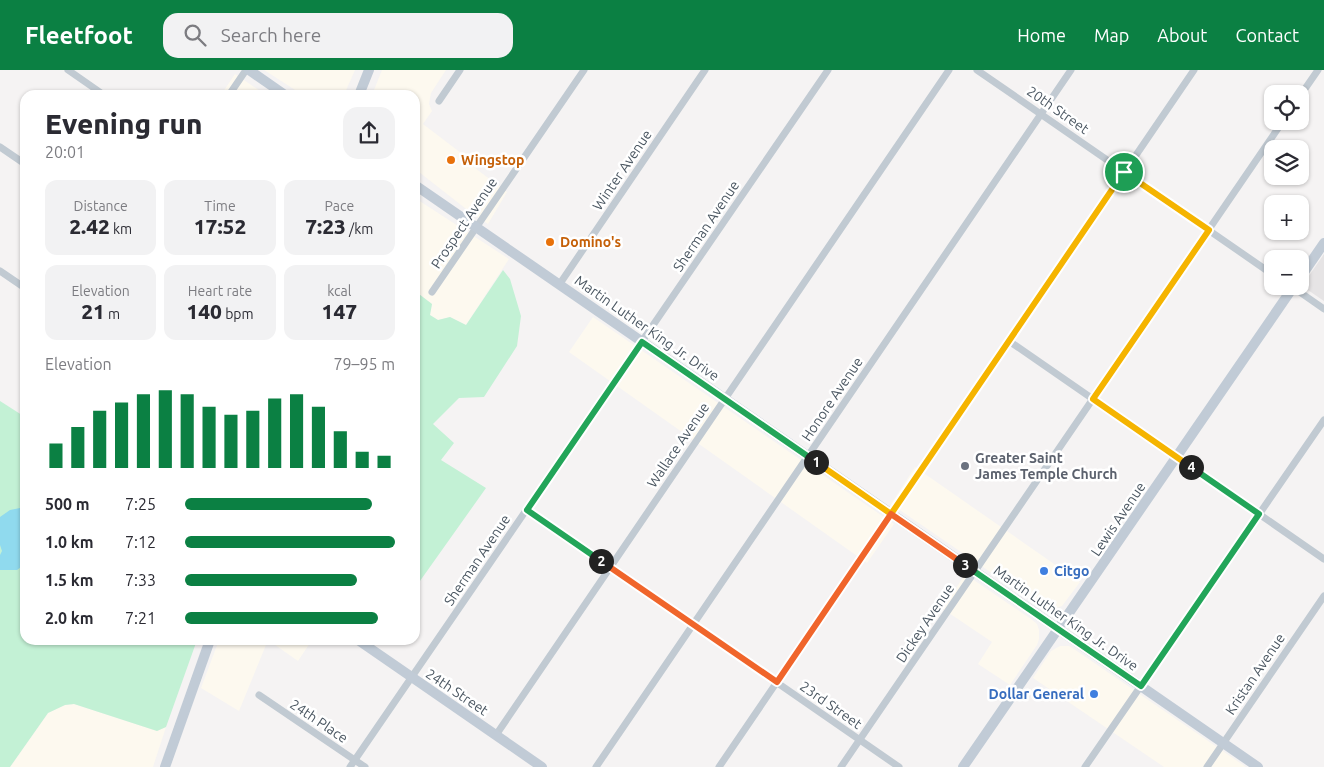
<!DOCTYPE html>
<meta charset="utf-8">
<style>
body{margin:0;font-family:Ubuntu,sans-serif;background:#f2f2f3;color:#2b2b33;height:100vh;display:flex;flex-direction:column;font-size:19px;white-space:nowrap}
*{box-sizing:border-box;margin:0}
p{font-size:16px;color:#7c7c81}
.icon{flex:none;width:28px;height:28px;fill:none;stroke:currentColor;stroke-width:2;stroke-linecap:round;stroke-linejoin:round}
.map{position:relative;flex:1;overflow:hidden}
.side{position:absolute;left:20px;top:20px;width:400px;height:555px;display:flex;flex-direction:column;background:#fff;border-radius:15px;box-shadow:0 1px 4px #0004}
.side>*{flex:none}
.tools{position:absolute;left:1264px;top:15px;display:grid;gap:10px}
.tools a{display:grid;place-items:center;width:45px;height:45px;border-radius:10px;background:#fff;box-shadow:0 1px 4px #0004;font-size:25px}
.pin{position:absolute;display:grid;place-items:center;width:42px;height:42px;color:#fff;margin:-21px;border:2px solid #fff;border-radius:50%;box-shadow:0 1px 5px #0007}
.km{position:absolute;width:25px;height:25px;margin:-12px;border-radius:50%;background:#222;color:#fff;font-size:14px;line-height:25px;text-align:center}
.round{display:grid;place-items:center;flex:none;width:52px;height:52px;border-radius:15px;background:#f2f2f3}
.overview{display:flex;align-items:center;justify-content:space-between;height:85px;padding:0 25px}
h1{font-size:28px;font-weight:800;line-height:38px}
.metrics{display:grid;grid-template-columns:repeat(3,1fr);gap:8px;height:85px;padding:5px 25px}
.metrics div{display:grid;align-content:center;border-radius:12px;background:#f2f2f3;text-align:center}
.metrics b{font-size:21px;font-weight:800}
.metrics small{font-size:14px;font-weight:400}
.metrics p{font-size:14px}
.chart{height:140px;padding:10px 25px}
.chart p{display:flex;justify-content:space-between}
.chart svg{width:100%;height:90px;margin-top:5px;stroke:#0b8043;stroke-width:6}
ul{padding:0 25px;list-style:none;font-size:16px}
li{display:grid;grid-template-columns:80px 60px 1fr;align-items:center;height:38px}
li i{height:12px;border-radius:6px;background:#0b8043}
header{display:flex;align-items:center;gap:30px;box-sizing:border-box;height:70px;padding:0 25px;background:#0b8043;color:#fff}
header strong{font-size:24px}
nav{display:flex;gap:28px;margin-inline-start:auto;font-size:18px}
.search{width:350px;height:45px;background:#f2f2f3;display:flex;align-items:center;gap:12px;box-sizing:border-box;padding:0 18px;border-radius:15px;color:#7c7c81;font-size:19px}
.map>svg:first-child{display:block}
.commercial{fill:#fdf9ef}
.education{fill:#e6e4e5}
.green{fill:#c3f1d5}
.water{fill:#90daee}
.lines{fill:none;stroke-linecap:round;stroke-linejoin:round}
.street{stroke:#c1cad2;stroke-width:7}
.secondary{stroke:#c1cbd6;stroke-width:10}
.split-1-casing{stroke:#fff;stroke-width:10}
.split-2-casing{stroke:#fff;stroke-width:10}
.split-3-casing{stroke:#fff;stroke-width:10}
.split-4-casing{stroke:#fff;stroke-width:10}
.split-5-casing{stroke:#fff;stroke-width:10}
.split-1{stroke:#f5b400;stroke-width:6}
.split-2{stroke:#22a559;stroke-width:6}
.split-3{stroke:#f0652b;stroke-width:6}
.split-4{stroke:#22a559;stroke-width:6}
.split-5{stroke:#f5b400;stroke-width:6}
.food-dot{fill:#e8710a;stroke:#fff;stroke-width:2}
.worship-dot{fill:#6b7280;stroke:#fff;stroke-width:2}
.shop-dot{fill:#3f7fe0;stroke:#fff;stroke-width:2}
.labels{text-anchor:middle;stroke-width:5;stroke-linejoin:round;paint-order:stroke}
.street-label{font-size:14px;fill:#4a5661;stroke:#fff}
.food-label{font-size:14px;font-weight:bold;fill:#c56008;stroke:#fff;text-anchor:start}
.worship-label{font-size:14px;font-weight:bold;fill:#5b616d;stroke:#fff;text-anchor:start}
.shop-label{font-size:14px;font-weight:bold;fill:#366cbe;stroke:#fff;text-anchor:start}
</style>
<header>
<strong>Fleetfoot</strong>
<div class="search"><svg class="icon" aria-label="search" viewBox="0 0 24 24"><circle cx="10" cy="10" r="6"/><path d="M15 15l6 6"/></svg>Search here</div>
<nav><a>Home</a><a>Map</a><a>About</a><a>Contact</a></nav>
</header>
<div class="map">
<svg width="1324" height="697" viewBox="0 0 1324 697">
<rect width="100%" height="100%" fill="#f5f3f3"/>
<g class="commercial">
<polygon points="264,0 355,0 344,25 303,25"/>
<polygon points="382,0 446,0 431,23 429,34 432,41 423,54 465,86 463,89 507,122 488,154 470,142 415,99 415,25 372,25"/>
<polygon points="235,4 266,25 221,25"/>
<polygon points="415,128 509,189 466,255 450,247 438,250 430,245 432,234 415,221"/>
<polygon points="593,247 894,454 867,493 569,282"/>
<polygon points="915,397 1080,512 1062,536 1053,539 1043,538 891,434"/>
<polygon points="965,504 1031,549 1037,554 1039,560 1039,569 1037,575 1010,615 978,594 992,572 943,539"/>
<polygon points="219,570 312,570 298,591 268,570 239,641 201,618"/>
<polygon points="1060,576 1069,576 1074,579 1246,697 1164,697 1033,608 1051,581"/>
<polygon points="74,634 157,661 166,657 153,697 10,697 48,643 65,635"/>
</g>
<polygon class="education" points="1324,184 1324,231 1302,216"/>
<g class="green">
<polygon points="503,200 510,209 521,246 517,276 484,327 459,328 433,354 454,373 441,390 486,418 415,518 415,221 432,234 430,245 438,250 450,247 466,255"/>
<polygon points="0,331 25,347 25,570 197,570 166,657 157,661 74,634 65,635 48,643 10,697 0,697"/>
</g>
<polygon class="water" points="20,438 25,440 25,494 17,500 0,500 0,485 2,481 0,475 0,447 10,440"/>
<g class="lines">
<g class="street">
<polyline points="68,0 104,25"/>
<polyline points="977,0 1272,204"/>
<polyline points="229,25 246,0"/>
<polyline points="1300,26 1318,0"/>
<polyline points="439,31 460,0"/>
<polyline points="0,77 25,94"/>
<polyline points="0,201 25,218"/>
<polyline points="559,215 705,0"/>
<polyline points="1291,216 1324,239"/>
<polyline points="432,222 584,0"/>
<polyline points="1009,271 1324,489"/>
<polyline points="527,440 899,697"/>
<polyline points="259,625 365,697"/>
<polyline points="496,665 949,0"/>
<polyline points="350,697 828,0"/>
<polyline points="596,697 1071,0"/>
<polyline points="719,697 1194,0"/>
<polyline points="841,697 1283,51"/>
<polyline points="1085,697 1324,350"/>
<polyline points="1207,697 1324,526"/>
</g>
<g class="secondary">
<polyline points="249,0 285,25"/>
<polyline points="359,25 369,0"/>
<polyline points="415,115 1258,697"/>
<polyline points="1300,208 1324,173"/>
<polyline points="358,570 542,697"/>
<polyline points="165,697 210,570"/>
<polyline points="963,697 1294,216"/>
</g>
</g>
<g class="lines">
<g class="split-1-casing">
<polyline id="split-1" points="816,392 891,444 1124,102"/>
</g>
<g class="split-2-casing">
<polyline id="split-2" points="601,491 527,440 642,272 816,392"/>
</g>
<g class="split-3-casing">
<polyline id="split-3" points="601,491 777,612 891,444 965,495"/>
</g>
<g class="split-4-casing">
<polyline id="split-4" points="965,495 1141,616 1259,444 1191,397"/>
</g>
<g class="split-5-casing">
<polyline id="split-5" points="1124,102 1209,160 1093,329 1191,397"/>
</g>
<use href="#split-1" class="split-1"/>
<use href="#split-2" class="split-2"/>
<use href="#split-3" class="split-3"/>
<use href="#split-4" class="split-4"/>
<use href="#split-5" class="split-5"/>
</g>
<g class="food-dot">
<circle cx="451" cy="90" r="5"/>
<circle cx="550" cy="172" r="5"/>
</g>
<circle class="worship-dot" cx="965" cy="396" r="5"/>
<g class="shop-dot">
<circle cx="1044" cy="501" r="5"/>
<circle cx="1094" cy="624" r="5"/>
</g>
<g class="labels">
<g class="street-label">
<text transform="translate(1058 40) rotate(35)" y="5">20th Street</text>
<text transform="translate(622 100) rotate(-56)" y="5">Winter Avenue</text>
<text transform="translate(464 153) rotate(-56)" y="5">Prospect Avenue</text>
<text transform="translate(706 156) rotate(-56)" y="5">Sherman Avenue</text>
<text transform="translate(647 258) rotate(35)" y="5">Martin Luther King Jr. Drive</text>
<text transform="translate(832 329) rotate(-56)" y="5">Honore Avenue</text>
<text transform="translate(678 375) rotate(-56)" y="5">Wallace Avenue</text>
<text transform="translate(1118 449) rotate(-56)" y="5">Lewis Avenue</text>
<text transform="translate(477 490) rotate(-56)" y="5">Sherman Avenue</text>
<text transform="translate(1066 548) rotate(35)" y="5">Martin Luther King Jr. Drive</text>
<text transform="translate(925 553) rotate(-56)" y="5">Dickey Avenue</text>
<text transform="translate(1255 604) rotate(-56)" y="5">Kristan Avenue</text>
<text transform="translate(457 622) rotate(34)" y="5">24th Street</text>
<text transform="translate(831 635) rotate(35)" y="5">23rd Street</text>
<text transform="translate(319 651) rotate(34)" y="5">24th Place</text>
</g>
<g class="food-label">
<text x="461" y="95">Wingstop</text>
<text x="560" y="177">Domino's</text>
</g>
<g class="worship-label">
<text x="975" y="393">Greater Saint<tspan x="975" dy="16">James Temple Church</tspan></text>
</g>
<g class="shop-label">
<text x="1054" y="506">Citgo</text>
<text x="1084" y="629" text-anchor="end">Dollar General</text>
</g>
</g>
</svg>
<div class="tools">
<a><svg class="icon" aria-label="locate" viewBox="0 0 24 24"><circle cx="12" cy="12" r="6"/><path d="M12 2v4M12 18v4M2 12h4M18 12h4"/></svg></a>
<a><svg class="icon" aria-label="layers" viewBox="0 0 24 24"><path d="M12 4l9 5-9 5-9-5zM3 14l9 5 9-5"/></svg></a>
<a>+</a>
<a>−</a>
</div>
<div class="pin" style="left:1124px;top:102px;background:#1e9e55"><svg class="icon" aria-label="arrive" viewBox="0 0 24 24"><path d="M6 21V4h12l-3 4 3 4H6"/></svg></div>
<b class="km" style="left:816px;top:392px">1</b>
<b class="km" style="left:601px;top:491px">2</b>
<b class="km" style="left:965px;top:495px">3</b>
<b class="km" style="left:1191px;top:397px">4</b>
<section class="side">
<div class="overview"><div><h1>Evening run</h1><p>20:01</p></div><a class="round"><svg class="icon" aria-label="share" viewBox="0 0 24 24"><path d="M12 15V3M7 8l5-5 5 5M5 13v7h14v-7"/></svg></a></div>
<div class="metrics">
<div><p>Distance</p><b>2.42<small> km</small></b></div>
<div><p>Time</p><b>17:52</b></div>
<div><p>Pace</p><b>7:23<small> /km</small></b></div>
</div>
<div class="metrics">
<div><p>Elevation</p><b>21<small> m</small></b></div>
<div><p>Heart rate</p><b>140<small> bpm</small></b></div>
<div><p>kcal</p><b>147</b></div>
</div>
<div class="chart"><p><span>Elevation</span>79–95 m</p>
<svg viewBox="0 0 160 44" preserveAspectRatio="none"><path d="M5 44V32M15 44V24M25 44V16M35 44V12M45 44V8M55 44V6M65 44V8M75 44V14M85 44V18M95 44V16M105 44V10M115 44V8M125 44V14M135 44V26M145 44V36M155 44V38"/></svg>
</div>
<ul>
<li><b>500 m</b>7:25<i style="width:89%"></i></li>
<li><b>1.0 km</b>7:12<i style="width:100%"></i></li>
<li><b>1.5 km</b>7:33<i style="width:82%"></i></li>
<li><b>2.0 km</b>7:21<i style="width:92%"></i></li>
</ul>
</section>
</div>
